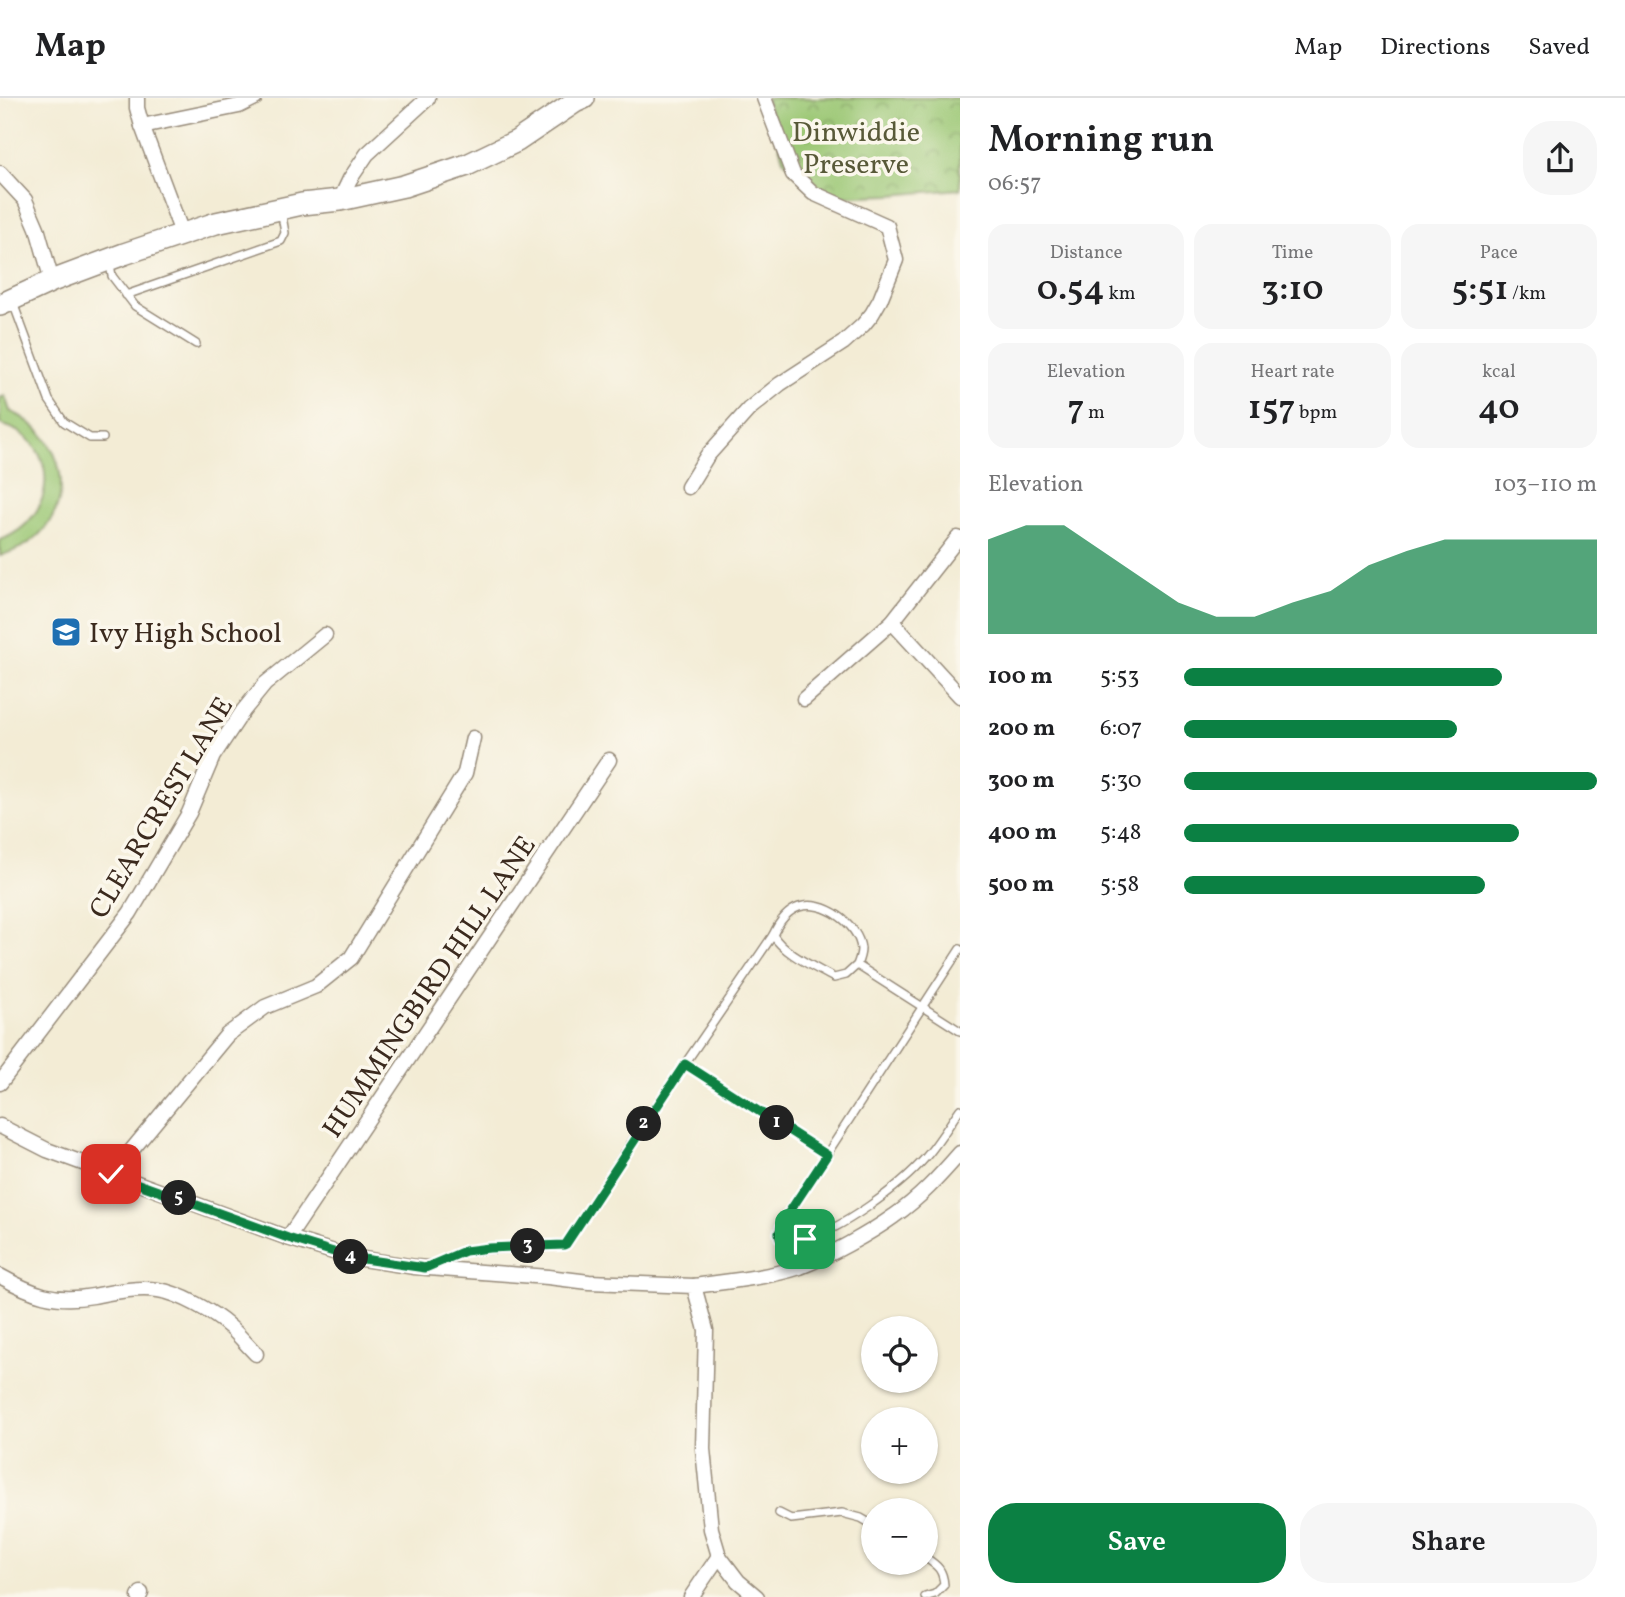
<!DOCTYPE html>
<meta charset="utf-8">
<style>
body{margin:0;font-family:Vollkorn,serif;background:#f6f6f6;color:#202124;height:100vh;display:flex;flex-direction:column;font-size:26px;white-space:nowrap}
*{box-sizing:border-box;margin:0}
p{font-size:23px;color:#757577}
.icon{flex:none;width:38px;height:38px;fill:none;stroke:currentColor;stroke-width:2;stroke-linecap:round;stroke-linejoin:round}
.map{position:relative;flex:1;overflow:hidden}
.drawer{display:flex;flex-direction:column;background:#fff;width:665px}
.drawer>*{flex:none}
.buttons{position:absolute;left:861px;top:1218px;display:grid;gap:14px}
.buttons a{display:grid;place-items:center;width:77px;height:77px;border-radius:50%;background:#fff;box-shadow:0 2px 5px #0004;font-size:35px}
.pin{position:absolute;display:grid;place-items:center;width:60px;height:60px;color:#fff;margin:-30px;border-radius:14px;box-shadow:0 4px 10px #0006}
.km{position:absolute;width:35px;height:35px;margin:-18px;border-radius:50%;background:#222;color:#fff;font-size:19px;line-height:35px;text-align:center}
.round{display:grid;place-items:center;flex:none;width:74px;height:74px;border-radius:28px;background:#f6f6f6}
.head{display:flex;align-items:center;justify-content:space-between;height:119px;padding:0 28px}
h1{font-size:38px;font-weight:600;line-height:52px}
.stats{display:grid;grid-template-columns:repeat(3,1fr);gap:10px;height:119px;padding:7px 28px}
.stats div{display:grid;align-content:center;border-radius:18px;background:#f6f6f6;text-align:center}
.stats b{font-size:35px;font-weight:600}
.stats small{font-size:19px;font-weight:400}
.stats p{font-size:19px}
.chart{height:196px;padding:14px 28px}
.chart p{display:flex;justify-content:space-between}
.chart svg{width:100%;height:126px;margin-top:7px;fill:#0b8043;opacity:.7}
.cta{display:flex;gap:14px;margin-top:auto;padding:14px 28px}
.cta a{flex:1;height:80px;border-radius:28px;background:#0b8043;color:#fff;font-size:28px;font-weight:600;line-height:80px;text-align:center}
.cta a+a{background:#f6f6f6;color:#202124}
ul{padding:0 28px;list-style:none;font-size:23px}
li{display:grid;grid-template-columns:112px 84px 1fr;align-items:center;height:52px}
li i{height:18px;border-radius:9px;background:#0b8043}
header{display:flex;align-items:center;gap:42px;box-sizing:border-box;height:98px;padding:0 35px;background:#fff;border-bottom:2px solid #e0e0e0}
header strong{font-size:33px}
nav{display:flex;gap:38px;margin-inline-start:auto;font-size:24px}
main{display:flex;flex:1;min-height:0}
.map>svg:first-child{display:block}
.grass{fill:#9bc774;stroke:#6b7849;stroke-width:2}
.park{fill:url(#park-crowns);stroke:#6b7849;stroke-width:2}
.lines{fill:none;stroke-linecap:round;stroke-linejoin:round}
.service-casing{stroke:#978b7a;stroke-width:10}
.minor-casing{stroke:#978b7a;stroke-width:17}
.secondary-casing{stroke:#978b7a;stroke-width:24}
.service{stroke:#fff;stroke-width:7}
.minor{stroke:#fff;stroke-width:14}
.secondary{stroke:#fff;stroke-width:21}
.route-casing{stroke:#fff;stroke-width:14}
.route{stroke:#0b8043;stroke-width:9}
.labels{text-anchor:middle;stroke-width:7;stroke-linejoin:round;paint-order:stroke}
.park-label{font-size:28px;fill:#585938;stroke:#fbf7ec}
.poi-label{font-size:28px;fill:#3b2a1e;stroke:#fbf7ec;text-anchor:start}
.street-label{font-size:28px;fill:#3b2a1e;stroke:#fbf7ec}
</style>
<header>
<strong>Map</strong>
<nav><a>Map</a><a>Directions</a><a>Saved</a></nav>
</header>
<main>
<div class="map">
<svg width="960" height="1499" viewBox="0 0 960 1499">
<defs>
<pattern id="park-crowns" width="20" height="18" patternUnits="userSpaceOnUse" patternTransform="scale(1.75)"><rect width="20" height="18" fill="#9bc774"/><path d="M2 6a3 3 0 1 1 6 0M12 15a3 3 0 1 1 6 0" fill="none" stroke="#80a25f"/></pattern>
</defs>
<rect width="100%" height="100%" fill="#fbf7ec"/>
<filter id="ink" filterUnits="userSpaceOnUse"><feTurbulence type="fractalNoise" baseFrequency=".0143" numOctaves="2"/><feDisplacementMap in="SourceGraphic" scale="14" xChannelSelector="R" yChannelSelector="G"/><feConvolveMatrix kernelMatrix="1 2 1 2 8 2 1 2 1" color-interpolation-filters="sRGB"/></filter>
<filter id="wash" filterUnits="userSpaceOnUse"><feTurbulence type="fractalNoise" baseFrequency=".00686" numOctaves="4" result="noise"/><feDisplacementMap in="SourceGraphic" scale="28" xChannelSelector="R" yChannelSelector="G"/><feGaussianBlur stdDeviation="1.57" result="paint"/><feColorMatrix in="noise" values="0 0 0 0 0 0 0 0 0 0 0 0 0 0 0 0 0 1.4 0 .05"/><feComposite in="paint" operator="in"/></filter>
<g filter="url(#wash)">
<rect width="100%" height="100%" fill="#f3ecd5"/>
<path class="grass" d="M5 298 10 313C65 337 81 407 30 444 21 451 10 454 0 458V442C59 421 62 343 0 326V300Z"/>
<polygon class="park" points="766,0 960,0 960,91 891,97 831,99 803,82 783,61"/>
</g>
<g filter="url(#ink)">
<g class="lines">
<g class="service-casing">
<g id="service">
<polyline points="110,166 112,178 135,208 196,246"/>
<polyline points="126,197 281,143 285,135 281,112"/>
<polyline points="12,202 49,302 64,324 90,340 103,340"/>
<path d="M960 851 784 1122 779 1135 780 1140C786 1143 794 1144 801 1143 840 1133 900 1089 926 1059 939 1044 949 1027 960 1011"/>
<path d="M857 867 846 877 834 880C815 869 784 856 773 837 778 826 787 813 799 809 823 801 859 826 861 851 861 856 859 862 857 867L960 933"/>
<polyline points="685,966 827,1057"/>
<polyline points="432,1167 465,1153 566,1146 637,1036 773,837"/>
<polyline points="779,1415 791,1421 842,1415 861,1420 873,1427"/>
<path d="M925 1499 935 1496 944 1487C943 1472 938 1468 926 1460"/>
</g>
</g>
<g class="minor-casing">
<g id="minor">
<polyline points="137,0 137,10 142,28 182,135"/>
<polyline points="142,28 239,8 255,0"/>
<polyline points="0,75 25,102 37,130 52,183"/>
<polyline points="340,102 350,81 367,56 428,0"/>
<polyline points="688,389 707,358 749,311 780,286 843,245 863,227 872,216 880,202 896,162 887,128 813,95 793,76 764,0"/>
<polyline points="892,524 960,598"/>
<polyline points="804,601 892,524 958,440"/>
<polyline points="0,985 130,815 189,715 213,658 243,613 265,586 325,537"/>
<polyline points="0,1028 47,1052 288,1140 350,1159 415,1169 548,1179 589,1184 694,1188 706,1232 703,1351 711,1431 719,1458 738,1483 757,1499"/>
<polyline points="112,1076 227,937 265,909 316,888 351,860 465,675 473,640"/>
<polyline points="288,1140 609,662"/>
<path d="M0 1178C32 1196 55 1205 93 1198 114 1194 136 1189 158 1192 180 1195 213 1214 230 1229 239 1237 247 1247 256 1256"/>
<path d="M694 1188C729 1183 766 1180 800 1169 829 1158 869 1136 894 1118 919 1101 940 1078 960 1055"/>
<polyline points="139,1499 141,1495"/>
<polyline points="691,1499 719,1458"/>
</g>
</g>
<g class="secondary-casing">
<polyline id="secondary" points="0,207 52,183 124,156 216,125 302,106 340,102 404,88 467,67 517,43 575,4 584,0"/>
</g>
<use href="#service" class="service"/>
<use href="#minor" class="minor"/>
<use href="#secondary" class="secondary"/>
</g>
</g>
<g class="lines" filter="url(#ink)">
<g class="route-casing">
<path id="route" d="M111 1076 288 1140 350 1159 425 1170 465 1153 489 1150 564 1147 566 1146 685 966 827 1057 784 1122 779 1135 780 1140C787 1144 798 1144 805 1141"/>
</g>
<use href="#route" class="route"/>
</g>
<defs>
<g id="school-square" transform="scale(1.575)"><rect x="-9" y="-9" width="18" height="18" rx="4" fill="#1f6fb2" stroke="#fbf7ec"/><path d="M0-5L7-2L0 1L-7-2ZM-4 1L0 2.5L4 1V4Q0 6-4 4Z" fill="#fff"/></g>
</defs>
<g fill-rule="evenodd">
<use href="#school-square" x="66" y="534"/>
</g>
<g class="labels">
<g class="park-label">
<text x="856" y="43">Dinwiddie<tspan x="856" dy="32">Preserve</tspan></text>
</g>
<g class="poi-label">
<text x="89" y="544">Ivy High School</text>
</g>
<g class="street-label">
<text transform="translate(160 709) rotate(-59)" y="10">CLEARCREST LANE</text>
<text transform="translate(428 888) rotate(-56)" y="10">HUMMINGBIRD HILL LANE</text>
</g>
</g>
</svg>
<div class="buttons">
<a><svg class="icon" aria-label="locate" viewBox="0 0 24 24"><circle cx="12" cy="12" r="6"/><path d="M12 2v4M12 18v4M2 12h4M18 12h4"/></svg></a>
<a>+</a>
<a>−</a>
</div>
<div class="pin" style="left:805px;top:1141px;background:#1e9e55"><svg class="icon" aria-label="arrive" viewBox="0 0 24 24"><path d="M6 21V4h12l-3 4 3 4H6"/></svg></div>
<div class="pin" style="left:111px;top:1076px;background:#d93025"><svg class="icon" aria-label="check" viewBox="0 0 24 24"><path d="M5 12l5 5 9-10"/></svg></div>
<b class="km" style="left:777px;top:1025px">1</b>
<b class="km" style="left:644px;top:1026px">2</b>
<b class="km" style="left:528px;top:1148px">3</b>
<b class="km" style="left:351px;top:1159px">4</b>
<b class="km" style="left:179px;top:1100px">5</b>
</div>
<section class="drawer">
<div class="head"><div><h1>Morning run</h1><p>06:57</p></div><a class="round"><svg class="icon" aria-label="share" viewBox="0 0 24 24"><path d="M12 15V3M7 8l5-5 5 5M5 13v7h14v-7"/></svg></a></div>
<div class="stats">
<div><p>Distance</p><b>0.54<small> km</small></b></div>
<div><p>Time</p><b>3:10</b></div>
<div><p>Pace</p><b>5:51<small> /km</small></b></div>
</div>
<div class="stats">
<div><p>Elevation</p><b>7<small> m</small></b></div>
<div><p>Heart rate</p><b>157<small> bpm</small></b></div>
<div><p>kcal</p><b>40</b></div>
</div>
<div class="chart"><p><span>Elevation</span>103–110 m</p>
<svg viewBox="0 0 160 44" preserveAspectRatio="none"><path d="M0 44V11L10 6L20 6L30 15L40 24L50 33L60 38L70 38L80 33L90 29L100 20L110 15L120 11L130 11L140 11L150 11L160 11V44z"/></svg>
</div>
<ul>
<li><b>100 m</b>5:53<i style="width:77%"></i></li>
<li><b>200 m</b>6:07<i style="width:66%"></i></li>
<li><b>300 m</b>5:30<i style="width:100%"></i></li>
<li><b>400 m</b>5:48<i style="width:81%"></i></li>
<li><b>500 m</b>5:58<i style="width:73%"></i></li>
</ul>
<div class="cta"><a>Save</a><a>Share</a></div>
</section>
</main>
